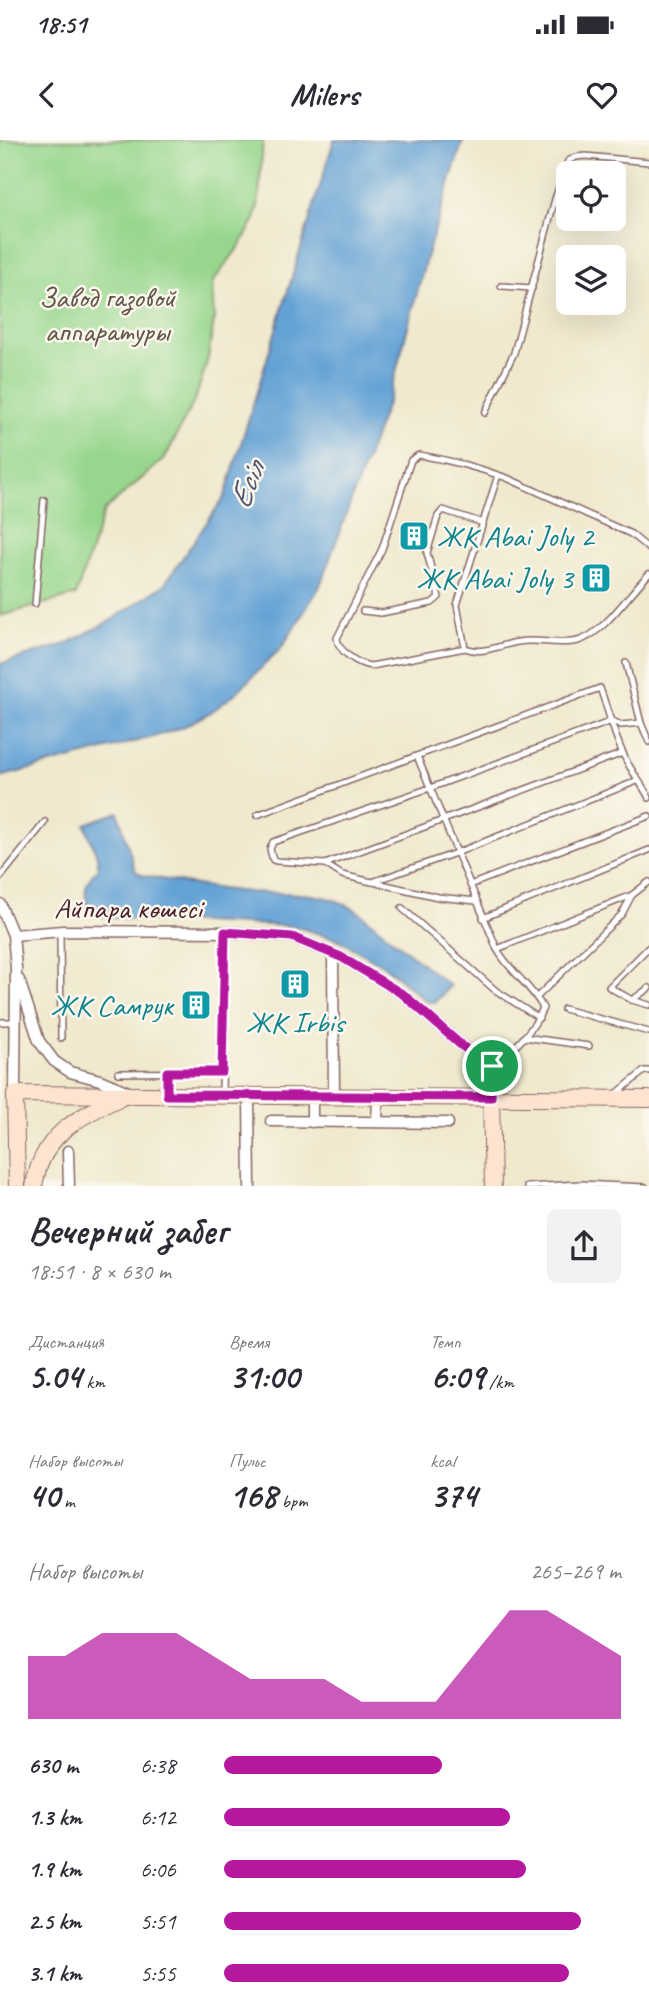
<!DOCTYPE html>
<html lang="ru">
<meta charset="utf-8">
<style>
body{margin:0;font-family:Caveat,sans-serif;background:#f2f2f3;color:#2b2b33;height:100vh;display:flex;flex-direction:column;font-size:26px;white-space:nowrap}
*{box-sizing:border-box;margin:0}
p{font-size:23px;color:#7c7c81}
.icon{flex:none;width:38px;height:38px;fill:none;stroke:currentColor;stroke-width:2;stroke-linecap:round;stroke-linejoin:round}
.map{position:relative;height:1046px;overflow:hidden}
.details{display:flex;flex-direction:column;background:#fff;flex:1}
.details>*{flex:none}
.tools{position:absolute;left:556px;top:21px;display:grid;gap:14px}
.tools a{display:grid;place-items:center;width:70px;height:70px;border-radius:10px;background:#fff;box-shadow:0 7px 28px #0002;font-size:35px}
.pin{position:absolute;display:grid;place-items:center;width:60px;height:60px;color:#fff;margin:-30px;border:4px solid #fff;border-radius:50%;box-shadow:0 2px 7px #0007}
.round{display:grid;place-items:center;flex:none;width:74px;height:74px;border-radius:10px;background:#f2f2f3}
.summary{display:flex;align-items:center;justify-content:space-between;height:119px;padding:0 28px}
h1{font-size:38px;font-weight:800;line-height:52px}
.metrics{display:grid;grid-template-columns:repeat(3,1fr);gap:10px;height:119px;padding:7px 28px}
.metrics div{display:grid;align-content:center}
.metrics b{font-size:35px;font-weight:800}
.metrics small{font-size:19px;font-weight:400}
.metrics p{font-size:19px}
.chart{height:196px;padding:14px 28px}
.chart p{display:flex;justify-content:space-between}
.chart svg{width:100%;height:126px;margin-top:7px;fill:#b5179e;opacity:.7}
ul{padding:0 28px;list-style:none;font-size:23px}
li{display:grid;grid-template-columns:112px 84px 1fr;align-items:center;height:52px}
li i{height:18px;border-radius:9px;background:#b5179e}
.status{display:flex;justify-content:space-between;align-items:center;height:49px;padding:0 35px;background:#fff;direction:ltr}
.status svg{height:19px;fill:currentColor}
header{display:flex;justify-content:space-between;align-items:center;height:91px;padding:0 28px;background:#fff;font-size:32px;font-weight:800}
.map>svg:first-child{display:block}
.green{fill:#97d78d;stroke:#707b5c;stroke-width:2}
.water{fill:#63a2d5;stroke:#566080;stroke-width:2}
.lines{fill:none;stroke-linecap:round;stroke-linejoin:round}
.lane-casing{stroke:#846664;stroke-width:8}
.street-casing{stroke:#846664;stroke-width:13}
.secondary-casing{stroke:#846664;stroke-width:18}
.lane{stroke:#fff;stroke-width:5}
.street{stroke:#fff;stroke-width:10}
.secondary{stroke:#fde4d0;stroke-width:16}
.route-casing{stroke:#fff;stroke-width:14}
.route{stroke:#b5179e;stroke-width:9}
.labels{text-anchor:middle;stroke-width:5;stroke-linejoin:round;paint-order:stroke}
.park-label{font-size:30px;fill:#615648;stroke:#fbf7ec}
.culture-label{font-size:30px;fill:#0d838f;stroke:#fbf7ec;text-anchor:end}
.street-label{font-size:30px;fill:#4a1f2b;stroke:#fbf7ec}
.water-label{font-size:32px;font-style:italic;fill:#54536f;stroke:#fbf7ec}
</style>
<div class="status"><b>18:51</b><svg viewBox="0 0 49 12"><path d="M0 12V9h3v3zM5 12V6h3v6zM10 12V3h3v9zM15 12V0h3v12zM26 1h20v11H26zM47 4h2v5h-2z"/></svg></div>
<header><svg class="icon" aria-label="back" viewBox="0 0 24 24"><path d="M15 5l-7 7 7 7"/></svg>Milers<svg class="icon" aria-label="heart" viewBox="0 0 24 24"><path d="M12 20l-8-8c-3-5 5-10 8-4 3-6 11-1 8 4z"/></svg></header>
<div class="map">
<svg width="649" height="1047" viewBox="0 0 649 1047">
<rect width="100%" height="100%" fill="#fbf7ec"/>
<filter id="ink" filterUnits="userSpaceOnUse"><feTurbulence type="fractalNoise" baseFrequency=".0143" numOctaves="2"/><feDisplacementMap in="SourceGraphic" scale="14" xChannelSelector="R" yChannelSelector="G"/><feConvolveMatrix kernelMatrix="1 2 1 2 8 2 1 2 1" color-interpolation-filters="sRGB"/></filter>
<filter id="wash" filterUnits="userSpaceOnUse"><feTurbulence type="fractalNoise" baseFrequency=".00686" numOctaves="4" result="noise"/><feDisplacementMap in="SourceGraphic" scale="28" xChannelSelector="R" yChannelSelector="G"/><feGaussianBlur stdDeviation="1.57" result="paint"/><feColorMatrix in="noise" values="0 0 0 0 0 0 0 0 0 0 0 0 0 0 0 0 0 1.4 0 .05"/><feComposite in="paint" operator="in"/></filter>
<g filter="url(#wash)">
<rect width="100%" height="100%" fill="#f0e9ce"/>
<polygon class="green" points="0,0 263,0 258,66 255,79 241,104 212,143 214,180 208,218 196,257 165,318 104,371 76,455 0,476"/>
<g class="water">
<polygon points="334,0 463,0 427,115 389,258 319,448 282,507 235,554 211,572 183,587 153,597 0,637 0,524 66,504 110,481 164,445 225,356"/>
<path d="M118 672 135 730 141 735C176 742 213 749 249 752 286 754 324 750 356 770L450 846 435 862H427L386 827 337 799 293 786 114 778 90 774C84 755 82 743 98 729L97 716 85 684Z"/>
</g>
</g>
<g filter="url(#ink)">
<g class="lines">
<g class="lane-casing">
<g id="lane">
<polyline points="501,146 532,148"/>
<polyline points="485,273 514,213 555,59 568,21 576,17 586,16 649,22"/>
<path d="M498 335 457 465 465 508 371 526C358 524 338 512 337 498L382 409 411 320 419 315C449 320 479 328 507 338L631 394 649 409"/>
<polyline points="35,464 44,360"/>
<polyline points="363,471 381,473 432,463 439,457 427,413 438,376 443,370 483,383"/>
<path d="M465 508C483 515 499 505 518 502 537 498 558 506 578 501 604 494 630 452 649 434"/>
<polyline points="626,523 641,583 649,602"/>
<polyline points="623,613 325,724 276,721 273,720 270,709 273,702 430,648 612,581 621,585 641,583"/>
<path d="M417 616 497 809C509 831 531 845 543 868 534 890 512 912 492 926"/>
<path d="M257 675 600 548C608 570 614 595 624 616 631 631 642 644 649 658"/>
<polyline points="325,724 342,735 372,742 456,713 637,641"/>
<polyline points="0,738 45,682"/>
<polyline points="373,742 438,757 476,761"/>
<polyline points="470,745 649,676"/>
<polyline points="402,768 495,850 539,878"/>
<polyline points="483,778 649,710"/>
<polyline points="60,791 61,898"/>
<polyline points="649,807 609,847 632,860 649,865"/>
<polyline points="497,809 632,755 649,742"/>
<polyline points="537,857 613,783 622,774 632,755"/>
<polyline points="632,860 649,848"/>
<polyline points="564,869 649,892"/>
<polyline points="0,882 14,882"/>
<polyline points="524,897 589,906"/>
<polyline points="118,933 222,932"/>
<polyline points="167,953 167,932"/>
<polyline points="222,953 225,792"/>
<polyline points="615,955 644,931 649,931"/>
<polyline points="527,1047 580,1044 645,1047"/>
</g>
</g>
<g class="street-casing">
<g id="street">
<polyline points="0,764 13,795 16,828 15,954"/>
<polyline points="13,795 63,791 225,792 292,797 341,817 404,855 462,906 492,926 491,957"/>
<polyline points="333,814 334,956"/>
<polyline points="19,840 39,901 54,921 70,932 100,940 131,953"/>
<polyline points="249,956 250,1047"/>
<polyline points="312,956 312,982"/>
<polyline points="271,981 448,983"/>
<polyline points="377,982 378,957"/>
<polyline points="68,1011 69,1047"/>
</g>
</g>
<g class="secondary-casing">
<g id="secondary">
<polyline points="491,957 493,1047"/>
<polyline points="17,1047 15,954 649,959"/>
<path d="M34 1047C41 995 77 978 119 958"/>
</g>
</g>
<use href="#lane" class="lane"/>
<use href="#street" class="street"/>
<use href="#secondary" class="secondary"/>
</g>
</g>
<g class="lines" filter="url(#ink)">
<g class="route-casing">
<polygon id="route" points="225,792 292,797 341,817 404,855 462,906 492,926 491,957 167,955 167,932 222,932"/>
</g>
<use href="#route" class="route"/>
</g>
<defs>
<g id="building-square" transform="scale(1.575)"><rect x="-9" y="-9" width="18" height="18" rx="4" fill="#0f9aa8" stroke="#fbf7ec"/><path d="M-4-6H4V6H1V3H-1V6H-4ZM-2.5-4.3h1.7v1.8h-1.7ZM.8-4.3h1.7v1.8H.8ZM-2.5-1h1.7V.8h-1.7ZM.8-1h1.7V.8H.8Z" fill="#fff"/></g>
</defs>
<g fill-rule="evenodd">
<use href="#building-square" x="414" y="396"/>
<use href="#building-square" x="596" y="438"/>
<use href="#building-square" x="295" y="844"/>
<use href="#building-square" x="196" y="865"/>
</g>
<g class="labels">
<g class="park-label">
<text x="107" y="167">Завод газовой<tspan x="107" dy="34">аппаратуры</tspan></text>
</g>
<g class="culture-label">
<text x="437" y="406" text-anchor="start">ЖК Abai Joly 2</text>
<text x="573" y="448">ЖК Abai Joly 3</text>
<text x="173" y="875">ЖК Самрук</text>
<text x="295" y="892" text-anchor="middle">ЖК Irbis</text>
</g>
<g class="street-label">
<text x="128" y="778">Айпара көшесі</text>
</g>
<g class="water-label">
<text transform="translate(246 345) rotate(-69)" y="11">Есіл</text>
</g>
</g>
</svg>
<div class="tools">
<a><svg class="icon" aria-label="locate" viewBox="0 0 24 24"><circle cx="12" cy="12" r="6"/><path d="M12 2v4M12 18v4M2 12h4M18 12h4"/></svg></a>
<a><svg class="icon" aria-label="layers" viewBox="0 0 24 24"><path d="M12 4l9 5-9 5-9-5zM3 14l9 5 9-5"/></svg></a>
</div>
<div class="pin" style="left:492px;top:926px;background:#1e9e55"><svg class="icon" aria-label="arrive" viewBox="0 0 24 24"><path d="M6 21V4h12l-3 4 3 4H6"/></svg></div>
</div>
<section class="details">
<div class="summary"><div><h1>Вечерний забег</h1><p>18:51 · 8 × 630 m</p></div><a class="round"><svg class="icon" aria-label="share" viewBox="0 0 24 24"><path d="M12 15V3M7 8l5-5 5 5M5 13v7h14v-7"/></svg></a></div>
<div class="metrics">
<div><p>Дистанция</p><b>5.04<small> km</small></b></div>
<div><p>Время</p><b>31:00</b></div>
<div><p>Темп</p><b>6:09<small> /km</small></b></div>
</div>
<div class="metrics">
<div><p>Набор высоты</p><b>40<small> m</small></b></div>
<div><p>Пульс</p><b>168<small> bpm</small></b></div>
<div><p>kcal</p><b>374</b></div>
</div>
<div class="chart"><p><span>Набор высоты</span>265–269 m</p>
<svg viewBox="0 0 160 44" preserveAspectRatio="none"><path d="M0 44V22L10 22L20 14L30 14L40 14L50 22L60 30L70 30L80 30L90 38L100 38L110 38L120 22L130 6L140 6L150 14L160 22V44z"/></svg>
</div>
<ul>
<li><b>630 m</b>6:38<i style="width:55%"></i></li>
<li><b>1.3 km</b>6:12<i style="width:72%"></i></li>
<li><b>1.9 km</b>6:06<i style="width:76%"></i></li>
<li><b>2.5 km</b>5:51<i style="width:90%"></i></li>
<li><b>3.1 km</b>5:55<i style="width:87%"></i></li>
</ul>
</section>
